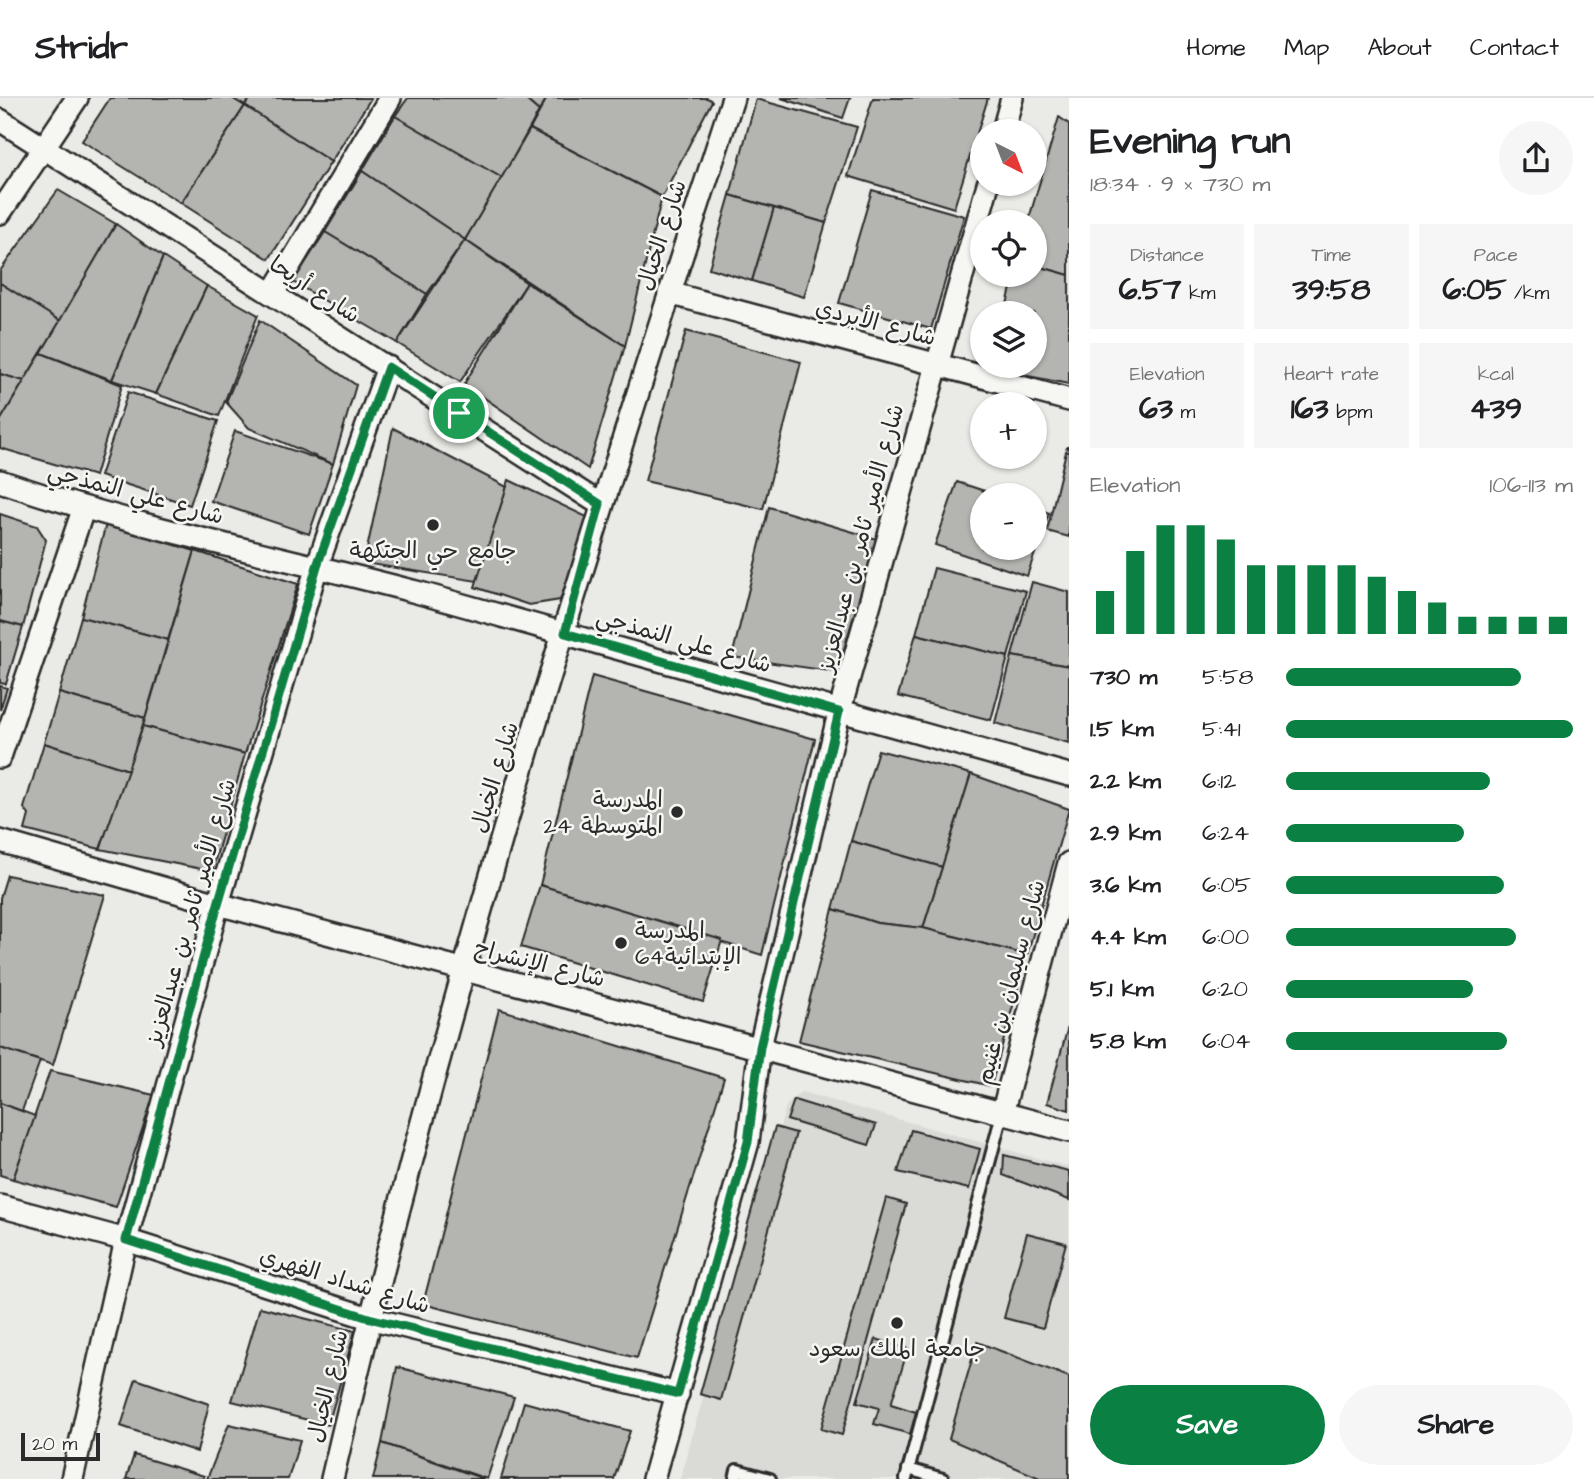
<!DOCTYPE html>
<meta charset="utf-8">
<style>
body{margin:0;font-family:"Architects Daughter","Playpen Sans Arabic",sans-serif;background:#f6f6f6;color:#202124;height:100vh;display:flex;flex-direction:column;font-size:26px;white-space:nowrap}
*{box-sizing:border-box;margin:0}
p{font-size:23px;color:#757577}
.icon{flex:none;width:38px;height:38px;fill:none;stroke:currentColor;stroke-width:2;stroke-linecap:round;stroke-linejoin:round}
.map{position:relative;flex:1;overflow:hidden}
.side{display:flex;flex-direction:column;background:#fff;width:525px}
.side>*{flex:none}
.needle{width:46px;rotate:138deg}
.fabs{position:absolute;left:970px;top:21px;display:grid;gap:14px}
.fabs a{display:grid;place-items:center;width:77px;height:77px;border-radius:50%;background:#fff;box-shadow:0 2px 5px #0004;font-size:35px}
.scale{position:absolute;left:21px;bottom:18px;width:79px;box-sizing:border-box;padding-left:7px;border:4px solid #2b2b2b;border-top:0;font-size:19px;line-height:24px;white-space:nowrap;color:#2b2b2b;-webkit-text-stroke:5px #f6f6f2;paint-order:stroke}
.pin{position:absolute;display:grid;place-items:center;width:60px;height:60px;color:#fff;margin:-30px;border:4px solid #fff;border-radius:50%;box-shadow:0 2px 7px #0007}
.round{display:grid;place-items:center;flex:none;width:74px;height:74px;border-radius:37px;background:#f6f6f6}
.head{display:flex;align-items:center;justify-content:space-between;height:119px;padding:0 21px}
h1{font-size:38px;font-weight:800;line-height:52px}
.stats{display:grid;grid-template-columns:repeat(3,1fr);gap:10px;height:119px;padding:7px 21px}
.stats div{display:grid;align-content:center;border-radius:0px;background:#f6f6f6;text-align:center}
.stats b{font-size:30px;font-weight:800}
.stats small{font-size:19px;font-weight:400}
.stats p{font-size:19px}
.chart{height:196px;padding:14px 21px}
.chart p{display:flex;justify-content:space-between}
.chart svg{width:100%;height:126px;margin-top:7px;stroke:#0b8043;stroke-width:6}
.action{display:flex;gap:14px;margin-top:auto;padding:14px 21px}
.action a{flex:1;height:80px;border-radius:42px;background:#0b8043;color:#fff;font-size:28px;font-weight:800;line-height:80px;text-align:center}
.action a+a{background:#f6f6f6;color:#202124}
ul{padding:0 21px;list-style:none;font-size:23px}
li{display:grid;grid-template-columns:112px 84px 1fr;align-items:center;height:52px}
li i{height:18px;border-radius:9px;background:#0b8043}
header{display:flex;align-items:center;gap:42px;box-sizing:border-box;height:98px;padding:0 35px;background:#fff;border-bottom:2px solid #e0e0e0}
header strong{font-size:33px}
nav{display:flex;gap:38px;margin-inline-start:auto;font-size:24px}
main{display:flex;flex:1;min-height:0}
.map>svg:first-child{display:block}
.built{fill:#dadad6}
.building{fill:#b4b4b1;stroke:#2b2b2b;stroke-width:2}
.lines{fill:none;stroke-linecap:round;stroke-linejoin:round}
.lane-casing{stroke:#2b2b2b;stroke-width:16}
.street-casing{stroke:#2b2b2b;stroke-width:26}
.lane{stroke:#f6f6f2;stroke-width:10}
.street{stroke:#f6f6f2;stroke-width:21}
.route-casing{stroke:#fff;stroke-width:14}
.route{stroke:#0b8043;stroke-width:9}
.poi-dot{fill:#2b2b2b;stroke:#f6f6f2;stroke-width:2.5}
.labels{text-anchor:middle;stroke-width:5;stroke-linejoin:round;paint-order:stroke}
.street-label{font-size:23px;fill:#2b2b2b;stroke:#f6f6f2}
.poi-label{font-size:23px;fill:#2b2b2b;stroke:#f6f6f2}
</style>
<header>
<strong>Stridr</strong>
<nav><a>Home</a><a>Map</a><a>About</a><a>Contact</a></nav>
</header>
<main>
<div class="map">
<svg width="1069" height="1381" viewBox="0 0 1069 1381">
<rect width="100%" height="100%" fill="#eaeae6"/>
<filter id="ink" filterUnits="userSpaceOnUse"><feTurbulence type="fractalNoise" baseFrequency=".0143" numOctaves="2"/><feDisplacementMap in="SourceGraphic" scale="14" xChannelSelector="R" yChannelSelector="G"/><feConvolveMatrix kernelMatrix="1 2 1 2 8 2 1 2 1" color-interpolation-filters="sRGB"/></filter>
<g filter="url(#ink)">
<polygon class="built" points="801,994 1069,1069 1069,1381 680,1381 786,1008"/>
<g class="building">
<polygon points="110,0 232,0 245,8 181,105 82,43"/>
<polygon points="232,0 251,0 245,8"/>
<polygon points="251,0 371,0 331,64 245,8"/>
<polygon points="408,0 524,0 539,13 502,80 395,18"/>
<polygon points="524,0 547,0 539,13"/>
<polygon points="547,0 707,0 712,3 662,99 530,31"/>
<polygon points="781,0 850,0 843,20"/>
<polygon points="873,0 988,0 954,110 848,78"/>
<polygon points="756,1 857,29 826,125 730,97"/>
<polygon points="245,8 331,64 269,161 181,105"/>
<polygon points="395,18 502,80 465,142 362,73"/>
<polygon points="1059,19 1069,26 1069,177 1034,167 1034,124 1028,124"/>
<polygon points="530,31 662,99 625,248 465,142"/>
<polygon points="362,73 465,142 427,196 325,134"/>
<polygon points="58,92 116,126 60,223 0,185 0,173"/>
<polygon points="872,92 964,118 931,231 839,205"/>
<polygon points="730,97 774,110 752,183 709,170"/>
<polygon points="774,110 826,125 804,199 752,183"/>
<polygon points="116,126 163,159 112,282 41,255"/>
<polygon points="325,134 427,196 397,245 293,184"/>
<polygon points="465,142 527,185 460,284 397,245"/>
<polygon points="163,159 207,188 156,296 112,282"/>
<polygon points="1034,167 1069,177 1069,286 992,271 992,268 1034,268 1034,215 1005,215 1014,177 1034,177"/>
<polygon points="0,185 60,223 24,283 0,276"/>
<polygon points="527,185 625,248 588,371 464,286"/>
<polygon points="207,188 258,217 219,318 156,296"/>
<polygon points="260,222 356,287 333,366 249,330 226,304"/>
<polygon points="686,233 801,264 763,411 645,383"/>
<polygon points="41,255 122,287 95,378 0,350 0,323"/>
<polygon points="0,276 24,283 0,323"/>
<polygon points="128,294 218,323 190,407 100,378"/>
<polygon points="393,330 507,389 477,483 364,465"/>
<polygon points="235,333 333,366 309,436 211,403"/>
<polygon points="1067,349 1069,349 1069,439 1047,433"/>
<polygon points="509,382 589,420 560,502 529,507 475,489"/>
<polygon points="957,384 997,397 982,397 982,450 1034,450 1034,410 1049,415 1027,478 935,447"/>
<polygon points="769,409 877,441 837,574 732,559"/>
<polygon points="0,416 37,428 46,442 23,529 0,523"/>
<polygon points="106,426 195,453 168,542 81,519"/>
<polygon points="195,453 298,486 245,656 143,628"/>
<polygon points="934,470 1026,493 1008,559 916,536"/>
<polygon points="1032,484 1069,494 1069,568 1012,558"/>
<polygon points="81,519 168,542 145,620 59,595"/>
<polygon points="0,523 23,529 6,586 0,585"/>
<polygon points="916,536 1008,559 991,622 898,598"/>
<polygon points="1012,558 1069,568 1069,645 995,625"/>
<polygon points="592,578 815,641 762,857 540,787"/>
<polygon points="0,588 7,590 0,612"/>
<polygon points="59,595 145,620 128,672 44,645"/>
<polygon points="143,628 245,656 212,773 100,751"/>
<polygon points="44,645 128,672 100,751 25,732 29,717 24,710"/>
<polygon points="878,652 971,676 942,769 851,743"/>
<polygon points="971,676 1069,711 1027,857 923,830"/>
<polygon points="851,743 942,769 923,830 877,825 833,811"/>
<polygon points="7,777 105,797 53,967 0,950 0,800"/>
<polygon points="540,787 722,842 703,904 521,849"/>
<polygon points="833,811 877,825 923,830 1027,857 991,988 799,943"/>
<polygon points="499,911 724,980 637,1260 423,1206"/>
<polygon points="1069,925 1069,1012 1047,1005"/>
<polygon points="0,950 40,963 22,1013 0,1005"/>
<polygon points="50,973 154,997 116,1109 13,1081"/>
<polygon points="794,1002 876,1027 869,1047 787,1022"/>
<polygon points="0,1005 35,1018 13,1081 0,1077"/>
<polygon points="775,1029 796,1035 721,1302 700,1296"/>
<polygon points="911,1032 980,1051 969,1091 898,1074"/>
<polygon points="1004,1057 1069,1073 1069,1102 1003,1077"/>
<polygon points="886,1100 906,1106 842,1337 821,1331"/>
<polygon points="1027,1135 1066,1145 1043,1230 1004,1220"/>
<polygon points="260,1209 355,1233 328,1327 232,1303"/>
<polygon points="876,1241 908,1251 891,1306 916,1314 910,1336 874,1326 879,1310 857,1304"/>
<polygon points="977,1244 1069,1279 1069,1381 1042,1381 949,1341"/>
<polygon points="397,1269 514,1299 487,1381 382,1345"/>
<polygon points="136,1281 209,1306 197,1354 121,1328"/>
<polygon points="524,1304 630,1333 614,1381 501,1381"/>
<polygon points="229,1326 300,1342 288,1381 207,1381"/>
<polygon points="382,1345 484,1381 373,1381"/>
<polygon points="134,1357 204,1378 203,1381 126,1381"/>
</g>
<g class="lines">
<g class="lane-casing">
<g id="lane">
<polyline points="908,1371 943,1381"/>
<polyline points="735,1381 737,1372 770,1381"/>
<polyline points="906,1381 1002,1016"/>
</g>
</g>
<g class="street-casing">
<g id="street">
<polyline points="0,22 600,406"/>
<polyline points="1003,33 1012,0"/>
<polyline points="0,115 77,0"/>
<polyline points="273,195 390,0"/>
<polyline points="669,195 1069,302"/>
<path d="M0 383C137 430 280 458 420 495 637 554 852 618 1069 677"/>
<polyline points="0,659 83,412"/>
<polyline points="0,743 218,806 1069,1033"/>
<polyline points="1002,1016 1069,765"/>
<polyline points="0,1108 126,1142 369,1220 678,1296"/>
<polyline points="72,1381 126,1142 218,806 317,468 388,269"/>
<path d="M332 1381C441 914 584 456 733 0"/>
<polyline points="653,1381 748,1044 760,949 839,615 988,86"/>
</g>
</g>
<use href="#lane" class="lane"/>
<use href="#street" class="street"/>
</g>
</g>
<g class="lines" filter="url(#ink)">
<g class="route-casing">
<polygon id="route" points="388,269 600,406 565,535 839,614 760,949 748,1044 678,1296 369,1220 126,1142 218,806 317,468"/>
</g>
<use href="#route" class="route"/>
</g>
<g class="poi-dot">
<circle cx="433" cy="427" r="7"/>
<circle cx="677" cy="714" r="7"/>
<circle cx="621" cy="845" r="7"/>
<circle cx="897" cy="1225" r="7"/>
</g>
<g class="labels">
<g class="street-label">
<text transform="translate(661 137) rotate(-72)" y="8">شارع الخيال</text>
<text transform="translate(315 191) rotate(33)" y="8">شارع أريحا</text>
<text transform="translate(876 224) rotate(15)" y="8">شارع الأبردي</text>
<text transform="translate(136 395) rotate(15)" y="8">شارع علي النمذجي</text>
<text transform="translate(860 440) rotate(-75)" y="8">شارع الأمير ثامر بن عبدالعزيز</text>
<text transform="translate(684 542) rotate(16)" y="8">شارع علي النمذجي</text>
<text transform="translate(494 679) rotate(-73)" y="8">شارع الخيال</text>
<text transform="translate(190 814) rotate(-74)" y="8">شارع الأمير ثامر بن عبدالعزيز</text>
<text transform="translate(540 865) rotate(14)" y="8">شارع الإنشراح</text>
<text transform="translate(1010 884) rotate(-75)" y="8">شارع سليمان بن غنيم</text>
<text transform="translate(345 1182) rotate(17)" y="8">شارع شداد الفهري</text>
<text transform="translate(327 1288) rotate(-77)" y="8">شارع الخيال</text>
</g>
<g class="poi-label">
<text x="433" y="460">جامع حي الجتكهة</text>
<text x="663" y="709" text-anchor="end">المدرسة<tspan x="663" dy="26">المتوسطة 24</tspan></text>
<text x="635" y="840" text-anchor="start">المدرسة<tspan x="635" dy="26">الإبتدائية64</tspan></text>
<text x="897" y="1258">جامعة الملك سعود</text>
</g>
</g>
</svg>
<div class="fabs">
<a><svg class="needle" viewBox="-14 -14 28 28"><path d="M0-13l5 13h-10z" fill="#e53935"/><path d="M0 13l5-13h-10z" fill="#757577"/></svg></a>
<a><svg class="icon" aria-label="locate" viewBox="0 0 24 24"><circle cx="12" cy="12" r="6"/><path d="M12 2v4M12 18v4M2 12h4M18 12h4"/></svg></a>
<a><svg class="icon" aria-label="layers" viewBox="0 0 24 24"><path d="M12 4l9 5-9 5-9-5zM3 14l9 5 9-5"/></svg></a>
<a>+</a>
<a>−</a>
</div>
<div class="scale">20 m</div>
<div class="pin" style="left:459px;top:315px;background:#1e9e55"><svg class="icon" aria-label="arrive" viewBox="0 0 24 24"><path d="M6 21V4h12l-3 4 3 4H6"/></svg></div>
</div>
<section class="side">
<div class="head"><div><h1>Evening run</h1><p>18:34 · 9 × 730 m</p></div><a class="round"><svg class="icon" aria-label="share" viewBox="0 0 24 24"><path d="M12 15V3M7 8l5-5 5 5M5 13v7h14v-7"/></svg></a></div>
<div class="stats">
<div><p>Distance</p><b>6.57<small> km</small></b></div>
<div><p>Time</p><b>39:58</b></div>
<div><p>Pace</p><b>6:05<small> /km</small></b></div>
</div>
<div class="stats">
<div><p>Elevation</p><b>63<small> m</small></b></div>
<div><p>Heart rate</p><b>163<small> bpm</small></b></div>
<div><p>kcal</p><b>439</b></div>
</div>
<div class="chart"><p><span>Elevation</span>106–113 m</p>
<svg viewBox="0 0 160 44" preserveAspectRatio="none"><path d="M5 44V29M15 44V15M25 44V6M35 44V6M45 44V11M55 44V20M65 44V20M75 44V20M85 44V20M95 44V24M105 44V29M115 44V33M125 44V38M135 44V38M145 44V38M155 44V38"/></svg>
</div>
<ul>
<li><b>730 m</b>5:58<i style="width:82%"></i></li>
<li><b>1.5 km</b>5:41<i style="width:100%"></i></li>
<li><b>2.2 km</b>6:12<i style="width:71%"></i></li>
<li><b>2.9 km</b>6:24<i style="width:62%"></i></li>
<li><b>3.6 km</b>6:05<i style="width:76%"></i></li>
<li><b>4.4 km</b>6:00<i style="width:80%"></i></li>
<li><b>5.1 km</b>6:20<i style="width:65%"></i></li>
<li><b>5.8 km</b>6:04<i style="width:77%"></i></li>
</ul>
<div class="action"><a>Save</a><a>Share</a></div>
</section>
</main>
